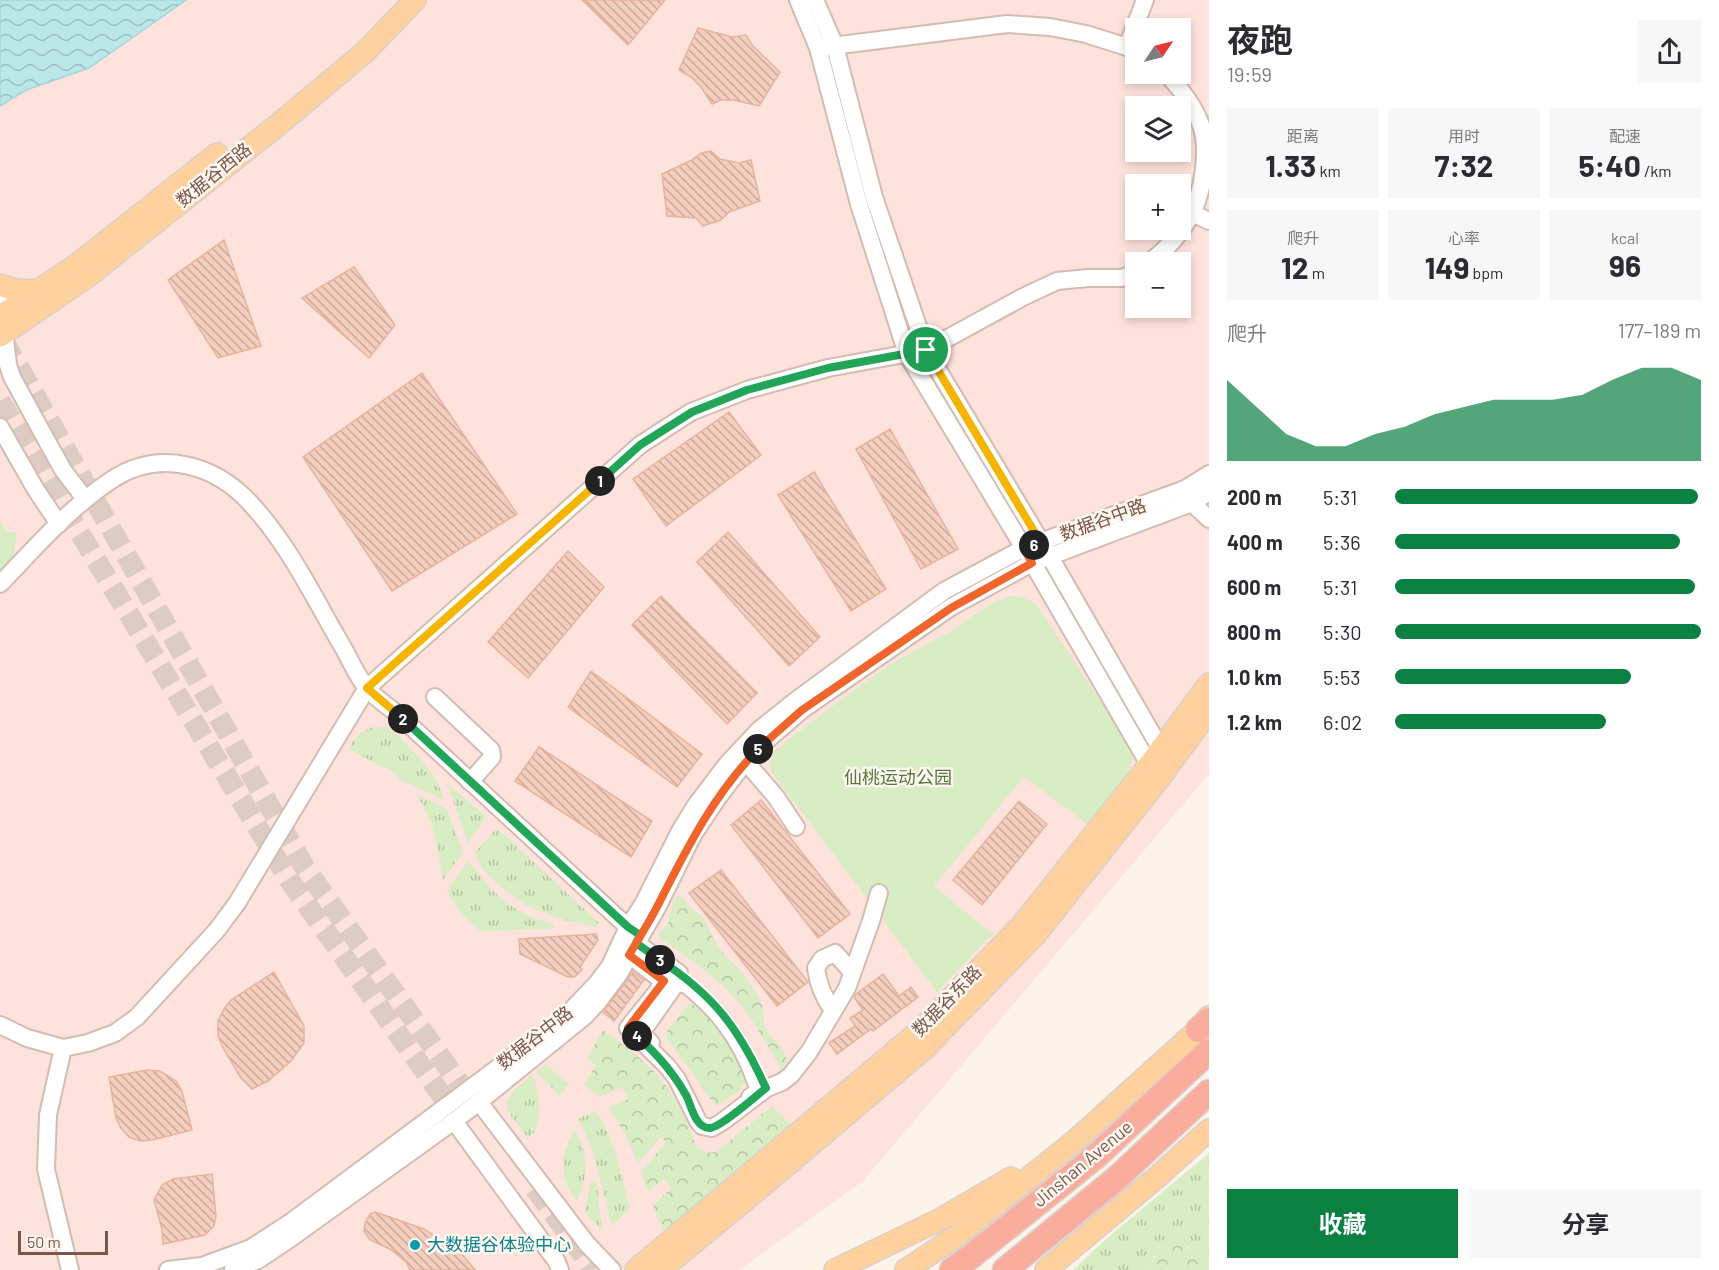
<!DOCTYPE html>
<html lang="zh">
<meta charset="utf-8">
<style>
body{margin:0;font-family:Barlow,"Noto Sans SC",sans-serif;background:#f7f7f7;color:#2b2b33;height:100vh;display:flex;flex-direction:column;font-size:22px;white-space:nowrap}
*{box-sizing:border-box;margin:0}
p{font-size:20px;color:#7c7c81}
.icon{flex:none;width:33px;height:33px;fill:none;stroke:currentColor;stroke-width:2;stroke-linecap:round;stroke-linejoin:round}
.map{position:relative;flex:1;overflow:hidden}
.side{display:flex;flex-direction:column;background:#fff;width:510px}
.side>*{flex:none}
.needle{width:39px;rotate:55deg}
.controls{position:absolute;left:1125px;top:18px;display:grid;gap:12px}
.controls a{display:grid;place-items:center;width:66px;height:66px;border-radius:0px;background:#fff;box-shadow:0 3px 9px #0003;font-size:30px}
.scale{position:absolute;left:18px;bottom:15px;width:90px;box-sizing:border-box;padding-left:6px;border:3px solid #7a564a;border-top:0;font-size:16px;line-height:21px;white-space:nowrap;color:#7a564a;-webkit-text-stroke:4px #fff8f0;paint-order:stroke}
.pin{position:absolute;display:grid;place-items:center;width:51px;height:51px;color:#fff;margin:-26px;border:3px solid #fff;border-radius:50%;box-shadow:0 2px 6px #0007}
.km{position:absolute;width:30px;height:30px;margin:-15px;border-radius:50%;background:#222;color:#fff;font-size:16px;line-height:30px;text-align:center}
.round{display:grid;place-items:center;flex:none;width:63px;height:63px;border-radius:0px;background:#f7f7f7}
.head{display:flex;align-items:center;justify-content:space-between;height:102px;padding:0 18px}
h1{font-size:33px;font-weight:700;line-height:45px}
.stats{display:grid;grid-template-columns:repeat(3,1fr);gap:9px;height:102px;padding:6px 18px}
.stats div{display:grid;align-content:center;border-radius:0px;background:#f7f7f7;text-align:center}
.stats b{font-size:30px;font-weight:700}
.stats small{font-size:16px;font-weight:400}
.stats p{font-size:16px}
.chart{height:168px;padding:12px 18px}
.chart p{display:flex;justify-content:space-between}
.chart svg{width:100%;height:108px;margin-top:6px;fill:#0b8043;opacity:.7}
.primary-button{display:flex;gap:12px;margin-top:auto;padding:12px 18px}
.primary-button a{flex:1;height:69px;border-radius:0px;background:#0b8043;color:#fff;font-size:24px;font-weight:700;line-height:69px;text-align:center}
.primary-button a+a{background:#f7f7f7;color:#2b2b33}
ul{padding:0 18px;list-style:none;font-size:20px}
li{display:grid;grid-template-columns:96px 72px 1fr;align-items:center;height:45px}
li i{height:15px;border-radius:8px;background:#0b8043}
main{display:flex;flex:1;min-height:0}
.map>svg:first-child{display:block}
.commercial{fill:#fee3dc;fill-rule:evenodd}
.grass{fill:url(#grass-tufts)}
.forest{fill:url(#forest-crowns)}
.green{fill:#d9edc5}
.water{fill:url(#water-waves);stroke:#a1d8db;stroke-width:1.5}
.building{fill:url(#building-back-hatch);stroke:#e8b39e;stroke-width:1.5}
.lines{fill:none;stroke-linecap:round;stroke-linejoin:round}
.major-tunnel{stroke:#dcccc1;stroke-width:21;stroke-dasharray:21 10;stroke-linecap:butt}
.minor-casing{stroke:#d3bcb0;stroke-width:20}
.major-casing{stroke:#dad0cc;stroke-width:24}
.highway-casing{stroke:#dad0cc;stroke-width:27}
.minor{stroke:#fff;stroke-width:16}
.major{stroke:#fed19f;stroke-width:21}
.highway{stroke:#faac9d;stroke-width:24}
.split-1-casing{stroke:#fff;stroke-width:12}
.split-2-casing{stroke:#fff;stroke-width:12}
.split-3-casing{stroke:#fff;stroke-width:12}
.split-4-casing{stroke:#fff;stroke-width:12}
.split-5-casing{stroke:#fff;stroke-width:12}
.split-6-casing{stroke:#fff;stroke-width:12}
.split-7-casing{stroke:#fff;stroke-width:12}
.split-1{stroke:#22a559;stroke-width:8}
.split-2{stroke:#f5b400;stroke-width:8}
.split-3{stroke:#22a559;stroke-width:8}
.split-4{stroke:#22a559;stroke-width:8}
.split-5{stroke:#f0652b;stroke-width:8}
.split-6{stroke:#f0652b;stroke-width:8}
.split-7{stroke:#f5b400;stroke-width:8}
.culture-dot{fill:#0f9aa8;stroke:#fff8f0;stroke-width:2}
.labels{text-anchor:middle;stroke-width:5;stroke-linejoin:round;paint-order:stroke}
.street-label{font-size:18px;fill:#7a564a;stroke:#fff8f0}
.park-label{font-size:18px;fill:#567a3e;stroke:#fff8f0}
.culture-label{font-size:18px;fill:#0d838f;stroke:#fff8f0;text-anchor:start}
</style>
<main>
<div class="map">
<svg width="1209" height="1270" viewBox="0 0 1209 1270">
<defs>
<pattern id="grass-tufts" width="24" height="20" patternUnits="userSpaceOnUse" patternTransform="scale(1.5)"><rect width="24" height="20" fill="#d9edc5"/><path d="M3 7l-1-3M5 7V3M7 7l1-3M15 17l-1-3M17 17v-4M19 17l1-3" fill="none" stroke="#b5c3a2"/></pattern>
<pattern id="forest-crowns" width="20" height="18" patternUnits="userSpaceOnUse" patternTransform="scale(1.5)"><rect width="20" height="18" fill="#d9edc5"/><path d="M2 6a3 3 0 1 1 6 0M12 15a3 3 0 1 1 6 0" fill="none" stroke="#b5c3a2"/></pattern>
<pattern id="water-waves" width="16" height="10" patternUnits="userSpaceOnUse" patternTransform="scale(1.5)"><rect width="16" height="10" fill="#bbe7e9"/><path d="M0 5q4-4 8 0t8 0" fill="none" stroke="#9dbebf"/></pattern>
<pattern id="building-back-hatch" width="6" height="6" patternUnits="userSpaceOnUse" patternTransform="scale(1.5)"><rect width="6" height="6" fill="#f4cebf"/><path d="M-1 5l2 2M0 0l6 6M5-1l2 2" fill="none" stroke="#cbaa9d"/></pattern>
</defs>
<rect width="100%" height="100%" fill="#fdf3e9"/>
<path class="commercial" d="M186 0H1209V774L863 1181 739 1270H0V106L26 90 89 68ZM1136 28H1180V74H1136ZM1136 106H1180V152H1136ZM1136 184H1180V230H1136ZM1136 262H1180V308H1136Z"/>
<g class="grass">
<path d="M375 727H389C411 749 436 769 444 800L400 780 393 772 349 750C352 738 363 729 375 727Z"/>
<polygon points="447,783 486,817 468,844"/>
<path d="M415 793 447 809 463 852 443 880C437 849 435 819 415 793Z"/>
<polygon points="495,830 499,830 598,922 597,927 563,920 525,905 504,889 486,873 474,854"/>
<path d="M469 860C482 880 499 900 520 911 530 917 541 920 551 924L556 925 551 929 480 931C466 922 454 904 447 890Z"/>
<polygon points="545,1064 569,1084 560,1096 536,1072"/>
<path d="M532 1075C540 1086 542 1118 535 1131 534 1132 529 1138 528 1138 502 1104 496 1104 532 1075Z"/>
<path d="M595 1111C615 1135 622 1179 630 1209L612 1226 592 1149 578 1119Z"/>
<path d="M575 1129C589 1158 589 1172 577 1202 559 1177 559 1155 575 1129Z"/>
<polygon points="1209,1153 1209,1267 1188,1247 1155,1256 1147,1270 1073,1270 1106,1239"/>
<polygon points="594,1180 597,1183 602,1231 585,1212 590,1183"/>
</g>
<g class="forest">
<path d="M677 895 684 898C687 907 697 911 703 918 708 924 709 932 714 938 717 944 720 949 724 954 727 959 733 962 737 967 748 978 769 1008 763 1023L769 1034 782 1048 789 1065 783 1074C771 1050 756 1024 739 1003 718 978 688 957 660 939L658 934 668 924 673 901Z"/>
<path d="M689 1004C705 1004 737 1058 747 1072 749 1087 730 1097 718 1105L715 1104 710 1099 691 1071 666 1038 667 1031Z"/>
<path d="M603 1030C624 1045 646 1061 663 1082 679 1101 688 1125 697 1148L708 1153 716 1152 772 1106 797 1130 666 1239 653 1205 672 1188 664 1179 648 1192 641 1172 666 1142 661 1137 638 1164 626 1135 608 1107 628 1099 622 1087 599 1097 584 1084 596 1065 587 1058Z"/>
<path d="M1171 1242C1187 1244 1198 1255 1209 1267V1270H1147L1161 1248Z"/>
</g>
<g class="green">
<polygon points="0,521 7,531 17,533 12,570 0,584"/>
<polygon points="1012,596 1024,597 1036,604 1129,744 1133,758 1128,774 1087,824 1024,777 934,886 993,934 937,992 770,770 770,760 775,750 824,712 893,662 949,632 994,602"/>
</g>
<polygon class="water" points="0,0 186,0 89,68 26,90 0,106"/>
<g class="building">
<polygon points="582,0 665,0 628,45"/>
<polygon points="698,28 732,37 746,35 753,46 780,72 759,106 733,100 721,100 712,104 701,87 691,77 679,70"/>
<polygon points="711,151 720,159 739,163 751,160 760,201 729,212 721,220 703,226 696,218 667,216 662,174 692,160 701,153"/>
<polygon points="224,240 261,346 218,358 168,280"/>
<polygon points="354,267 395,325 369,358 302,298"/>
<polygon points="422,373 517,514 392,591 303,457"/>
<polygon points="729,412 761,455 666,526 633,479"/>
<polygon points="890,429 958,549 921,569 856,449"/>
<polygon points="814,472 886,589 851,611 778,495"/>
<polygon points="728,532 820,637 789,666 697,562"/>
<polygon points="568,551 604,587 528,678 488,642"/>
<polygon points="661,596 757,693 727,724 632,625"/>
<polygon points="591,671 702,754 677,787 568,707"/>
<polygon points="539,747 652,821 631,857 515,781"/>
<polygon points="761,800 850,914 818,938 731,825"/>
<polygon points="1019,801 1047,824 982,905 953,880"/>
<polygon points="721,870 808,982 777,1006 689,893"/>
<polygon points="596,934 598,940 580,967 582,969 578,974 574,977 568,977 520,954 519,939"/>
<polygon points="274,972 304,1026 304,1043 291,1061 268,1081 252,1089 241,1078 223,1048 218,1036 218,1021 224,1009 231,1000"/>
<polygon points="633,972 644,980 614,1021 603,1012"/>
<polygon points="883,974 899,996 911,987 918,997 873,1031 871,1029 837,1054 829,1043 855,1026 850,1018 863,1010 854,997 856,994"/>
<polygon points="147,1070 160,1071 176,1081 182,1091 192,1130 152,1140 140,1141 129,1137 121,1128 116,1118 109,1077"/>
<polygon points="212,1174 216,1216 214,1226 205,1235 163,1244 162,1229 154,1200 162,1185 173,1179"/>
<polygon points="375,1212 424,1229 461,1253 475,1270 410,1270 406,1262 390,1249 370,1240 364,1231 365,1223 370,1214"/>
</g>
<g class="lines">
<g class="major-tunnel">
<polyline points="3,340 305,868 478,1109"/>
<polyline points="0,401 290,881 460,1121"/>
<polyline points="535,1188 594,1270"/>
</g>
<g class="minor-casing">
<g id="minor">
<polyline points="798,0 818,48 859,204 907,354 1024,548 1154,773"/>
<polyline points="815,0 835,46 874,197 926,350 1050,557 1166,758"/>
<polyline points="824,47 1007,24 1050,27 1086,34 1127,47 1136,52"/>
<polyline points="1127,47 1145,0"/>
<polyline points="1192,213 1209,221"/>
<path d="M1150 262C1167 249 1182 232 1192 213 1203 191 1209 151 1202 128 1195 106 1181 90 1167 74"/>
<polyline points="0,293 8,365 12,377 43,434 63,470 85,499"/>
<polyline points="0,427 36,490 59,524"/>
<polyline points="1192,503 1209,519"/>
<path d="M0 584C35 548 70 507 113 479 160 449 215 464 251 504 290 546 315 600 344 649 351 662 358 678 367 688 376 699 391 708 402 718L619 919 636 933"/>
<polyline points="435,697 491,750 492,757 470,782"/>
<polyline points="746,762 776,797 796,827"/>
<polyline points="636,943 679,973"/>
<polyline points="629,955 664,982"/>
<polyline points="672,968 656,993 628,1028 667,1066 677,1079 698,1121 702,1126 712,1128 722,1122 767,1088 782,1082 791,1075 809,1052 847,988 871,921 879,893"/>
<path d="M670 972C713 1003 740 1034 757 1085L759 1091 750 1097"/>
<path d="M833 1010C823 997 818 984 816 968L822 959 835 953 852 972"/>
<polyline points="0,1025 27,1038 63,1048 88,1043 115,1033 137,1017 217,930 237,903 367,688 640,445 691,412 747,390 828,368 926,350 1023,297 1057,281 1088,278 1122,278 1136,272"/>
<polyline points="651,1043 642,1034 644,1029 675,985 685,983"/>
<polyline points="63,1048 48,1115 46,1169 70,1270"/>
<polyline points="479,1102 587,1244 612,1270"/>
<polyline points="454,1121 557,1262 560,1270"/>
<polyline points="168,1270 202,1266 251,1248 291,1222 562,1020 597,983 610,966 628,927 643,904 680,831 696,805 727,764 759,730 794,702 944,591 1024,548 1185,489 1209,474"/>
<polyline points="233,1270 258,1260 291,1238 454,1121 479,1102 585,1016 598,1002 619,974 658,906 693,835 717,799 739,770 766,741 802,710 951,607 1032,563 1192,503 1209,492"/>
</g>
</g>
<g class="major-casing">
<g id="major">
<path d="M0 285C14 291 24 291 39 290"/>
<polyline points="0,316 78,264 217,154"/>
<polyline points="0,336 88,276 279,124 365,52 415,0"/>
<polyline points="636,1270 917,1033 1022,925 1149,765 1209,684"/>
<polyline points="660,1270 743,1202 925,1048 1035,935 1158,780 1209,711"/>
<polyline points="835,1270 939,1220 1011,1178"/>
<polyline points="906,1270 955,1237 1076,1140 1198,1030 1209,1017"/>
<polyline points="1046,1270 1156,1178 1209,1130"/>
</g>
</g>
<g class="highway-casing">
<g id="highway">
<polyline points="1198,1030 1209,1020"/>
<polyline points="952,1270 969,1258 1094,1158 1209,1051"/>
<polyline points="1005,1270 1117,1178 1209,1092"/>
</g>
</g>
<use href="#minor" class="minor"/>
<use href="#major" class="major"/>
<use href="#highway" class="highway"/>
</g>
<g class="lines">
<g class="split-1-casing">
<polyline id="split-1" points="600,481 640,445 692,412 747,390 828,368 926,350"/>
</g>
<g class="split-2-casing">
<polyline id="split-2" points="403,719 367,688 600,481"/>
</g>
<g class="split-3-casing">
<polyline id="split-3" points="403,719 628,927 640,935 636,943 660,960"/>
</g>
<g class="split-4-casing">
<path id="split-4" d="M637 1036C657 1054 674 1073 687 1097 691 1106 696 1129 710 1128 721 1127 756 1096 766 1088L764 1084C738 1027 713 995 660 960"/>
</g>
<g class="split-5-casing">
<path id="split-5" d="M637 1036 628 1028 664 981 629 955C639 938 650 921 659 903 688 846 713 796 758 749"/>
</g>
<g class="split-6-casing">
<polyline id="split-6" points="758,749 802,710 951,608 1032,563 1024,548 1034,545"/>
</g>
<g class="split-7-casing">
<polyline id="split-7" points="926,350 1041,543 1034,545"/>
</g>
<use href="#split-1" class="split-1"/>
<use href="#split-2" class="split-2"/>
<use href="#split-3" class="split-3"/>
<use href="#split-4" class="split-4"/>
<use href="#split-5" class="split-5"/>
<use href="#split-6" class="split-6"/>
<use href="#split-7" class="split-7"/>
</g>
<circle class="culture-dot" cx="415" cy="1245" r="6"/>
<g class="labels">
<g class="street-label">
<text transform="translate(214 175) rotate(-39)" y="6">数据谷西路</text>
<text transform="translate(1103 520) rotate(-20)" y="6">数据谷中路</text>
<text transform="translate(947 1001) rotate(-46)" y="6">数据谷东路</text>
<text transform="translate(535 1038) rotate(-38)" y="6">数据谷中路</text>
<text transform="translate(1083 1164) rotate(-40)" y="6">Jinshan Avenue</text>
</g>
<g class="park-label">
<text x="898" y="784">仙桃运动公园</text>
</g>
<g class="culture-label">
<text x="427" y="1251">大数据谷体验中心</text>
</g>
</g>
</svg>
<div class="controls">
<a><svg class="needle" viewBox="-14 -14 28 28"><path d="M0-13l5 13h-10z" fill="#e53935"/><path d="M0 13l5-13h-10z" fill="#7c7c81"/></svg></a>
<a><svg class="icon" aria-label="layers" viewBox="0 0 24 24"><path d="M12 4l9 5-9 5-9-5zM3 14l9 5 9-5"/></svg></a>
<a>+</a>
<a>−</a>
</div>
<div class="scale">50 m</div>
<div class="pin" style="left:926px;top:350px;background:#1e9e55"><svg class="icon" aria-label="arrive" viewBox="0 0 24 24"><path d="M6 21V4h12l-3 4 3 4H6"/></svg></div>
<b class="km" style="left:600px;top:481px">1</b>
<b class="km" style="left:403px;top:719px">2</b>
<b class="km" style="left:660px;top:960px">3</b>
<b class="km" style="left:637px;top:1036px">4</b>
<b class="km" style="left:758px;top:749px">5</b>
<b class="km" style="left:1034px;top:545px">6</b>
</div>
<section class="side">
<div class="head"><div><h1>夜跑</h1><p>19:59</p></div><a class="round"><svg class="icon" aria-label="share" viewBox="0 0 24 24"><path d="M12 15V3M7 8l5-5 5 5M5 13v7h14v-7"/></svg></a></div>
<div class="stats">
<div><p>距离</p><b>1.33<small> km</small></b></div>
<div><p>用时</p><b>7:32</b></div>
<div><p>配速</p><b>5:40<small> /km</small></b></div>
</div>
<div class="stats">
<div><p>爬升</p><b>12<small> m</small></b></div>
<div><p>心率</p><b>149<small> bpm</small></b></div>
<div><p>kcal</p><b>96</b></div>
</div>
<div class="chart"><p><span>爬升</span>177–189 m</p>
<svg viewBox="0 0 160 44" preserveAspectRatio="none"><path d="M0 44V11L10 22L20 33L30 38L40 38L50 33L60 30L70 25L80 22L90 19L100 19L110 19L120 17L130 11L140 6L150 6L160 11V44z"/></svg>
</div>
<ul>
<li><b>200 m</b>5:31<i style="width:99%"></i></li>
<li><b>400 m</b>5:36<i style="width:93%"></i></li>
<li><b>600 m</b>5:31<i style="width:98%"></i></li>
<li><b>800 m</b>5:30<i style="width:100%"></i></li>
<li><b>1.0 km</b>5:53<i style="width:77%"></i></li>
<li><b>1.2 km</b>6:02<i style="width:69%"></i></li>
</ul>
<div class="primary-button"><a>收藏</a><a>分享</a></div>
</section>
</main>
